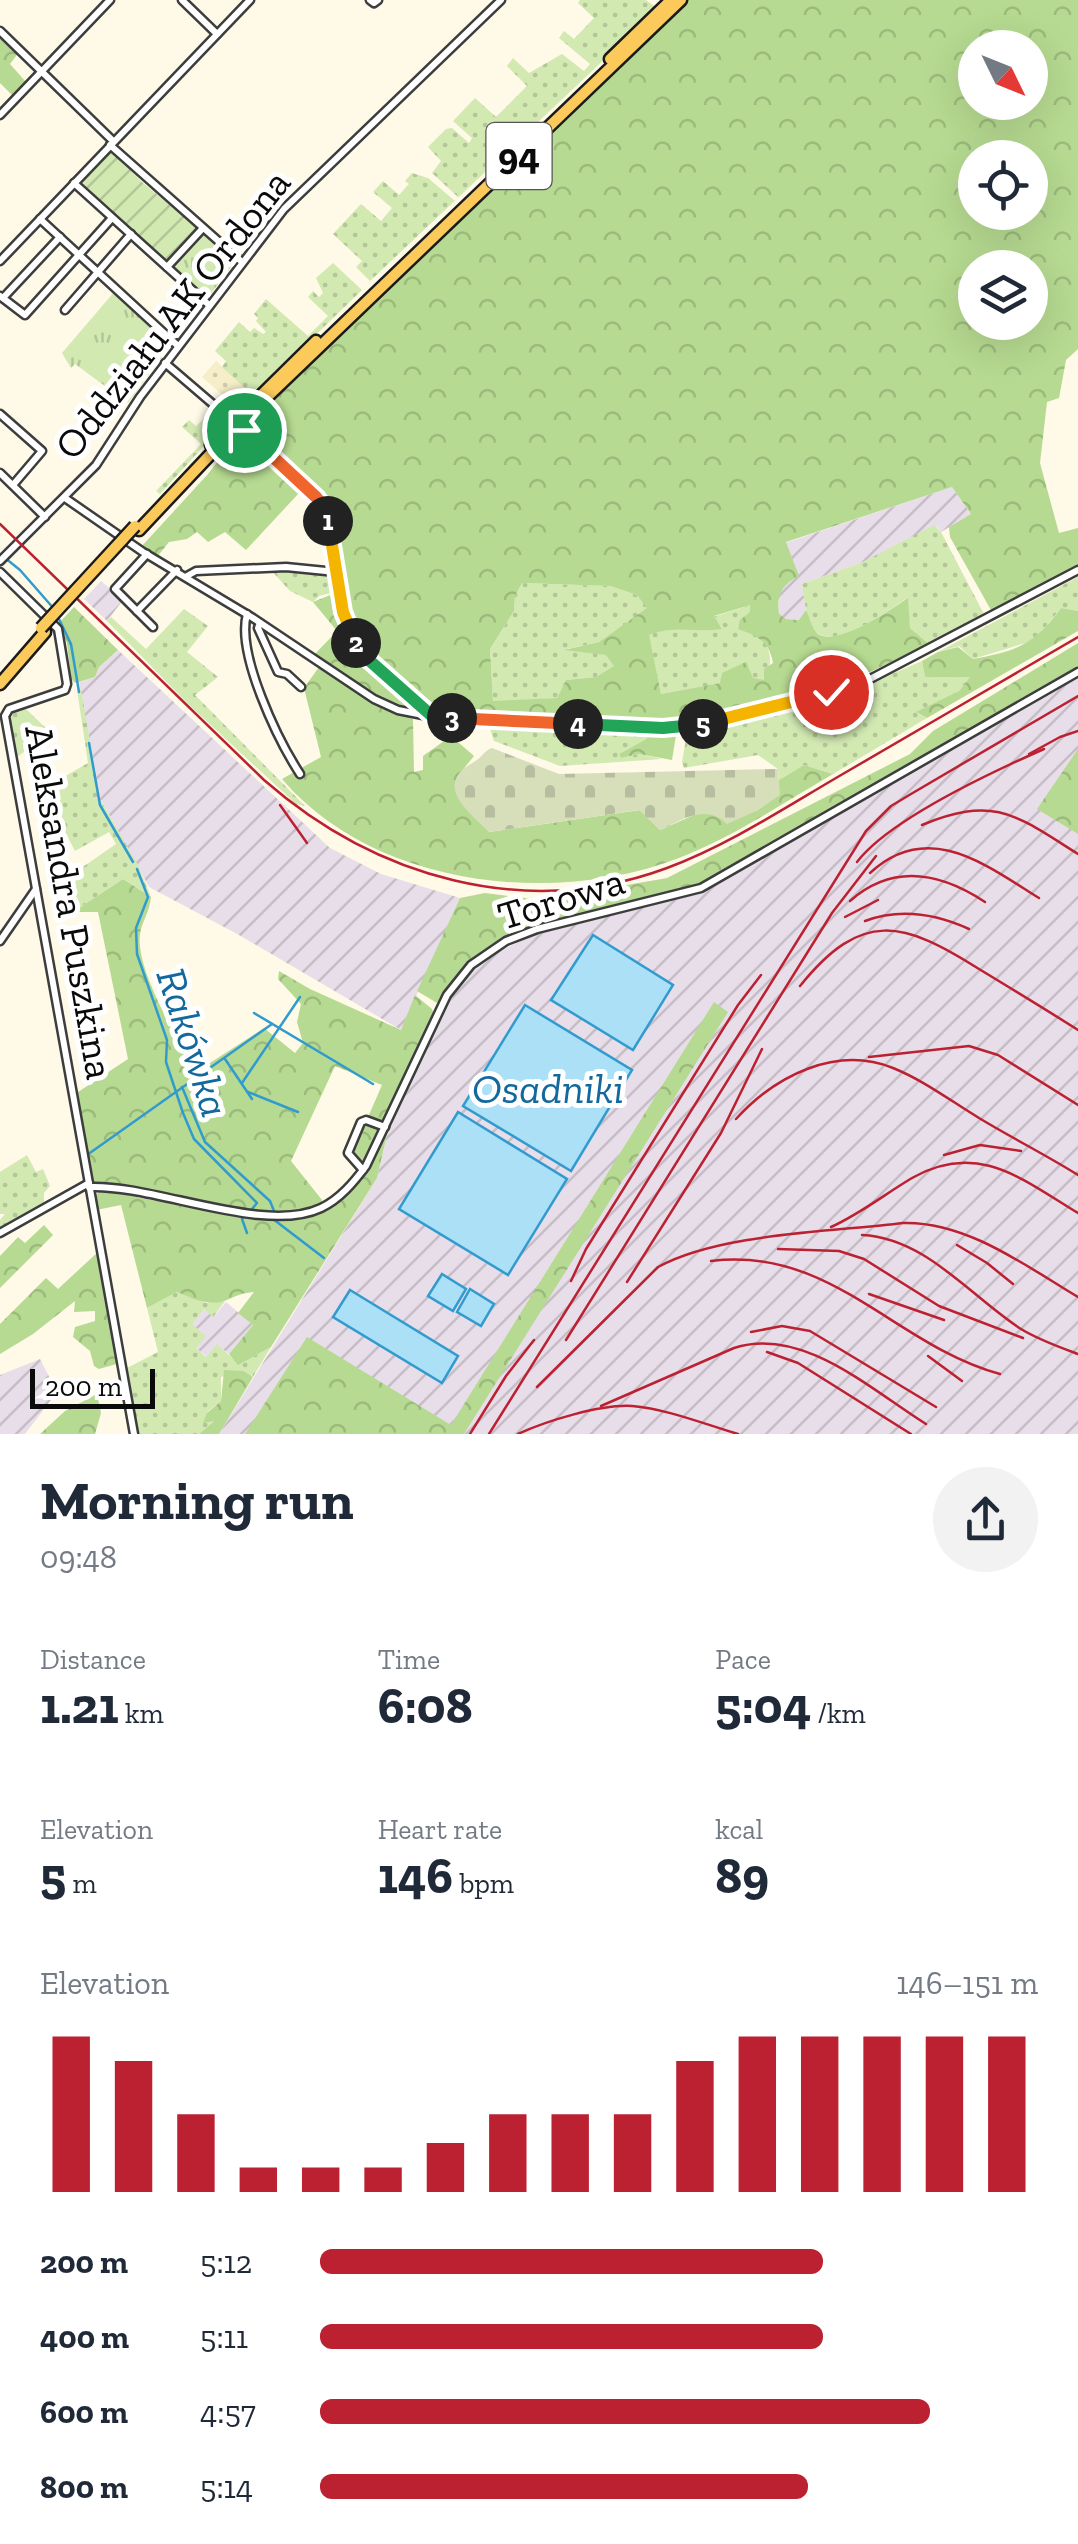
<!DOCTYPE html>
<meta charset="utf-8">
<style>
body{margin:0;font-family:"Zilla Slab",serif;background:#f2f2f3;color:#1f2937;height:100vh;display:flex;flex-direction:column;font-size:38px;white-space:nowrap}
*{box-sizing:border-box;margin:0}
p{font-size:32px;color:#747a83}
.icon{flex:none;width:55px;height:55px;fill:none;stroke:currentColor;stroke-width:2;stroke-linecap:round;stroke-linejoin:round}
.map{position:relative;height:1434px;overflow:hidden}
.drawer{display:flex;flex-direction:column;background:#fff;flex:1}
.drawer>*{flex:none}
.needle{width:65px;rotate:133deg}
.tools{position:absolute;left:958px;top:30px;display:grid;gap:20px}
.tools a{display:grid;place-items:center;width:90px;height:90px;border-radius:50%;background:#fff;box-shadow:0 10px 40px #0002;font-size:50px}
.scale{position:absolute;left:30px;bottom:25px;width:125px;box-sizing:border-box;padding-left:10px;border:5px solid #0a0a0a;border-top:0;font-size:28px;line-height:35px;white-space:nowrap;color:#0a0a0a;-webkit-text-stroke:8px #fff;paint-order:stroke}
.pin{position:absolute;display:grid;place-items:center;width:85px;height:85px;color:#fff;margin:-42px;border:5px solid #fff;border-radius:50%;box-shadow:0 2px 10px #0007}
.km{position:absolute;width:50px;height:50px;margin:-25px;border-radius:50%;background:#222;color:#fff;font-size:28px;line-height:50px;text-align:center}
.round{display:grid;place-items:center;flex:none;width:105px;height:105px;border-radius:52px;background:#f2f2f3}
.headline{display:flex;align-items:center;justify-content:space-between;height:170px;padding:0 40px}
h1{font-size:55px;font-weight:700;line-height:75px}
.figures{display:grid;grid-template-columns:repeat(3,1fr);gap:15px;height:170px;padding:10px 40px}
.figures div{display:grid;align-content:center}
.figures b{font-size:50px;font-weight:700}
.figures small{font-size:28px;font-weight:400}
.figures p{font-size:28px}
.chart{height:280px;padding:20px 40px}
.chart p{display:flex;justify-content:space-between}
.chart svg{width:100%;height:180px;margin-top:10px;stroke:#bc2132;stroke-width:6}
ul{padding:0 40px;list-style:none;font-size:32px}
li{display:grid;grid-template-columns:160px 120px 1fr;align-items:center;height:75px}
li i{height:25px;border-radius:12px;background:#bc2132}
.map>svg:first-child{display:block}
.industrial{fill:url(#industrial-furrows)}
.farmland{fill:url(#farmland-dots)}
.grass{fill:url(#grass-dots)}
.forest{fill:url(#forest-crowns);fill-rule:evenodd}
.cemetery{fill:url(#cemetery-stones)}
.park{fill:url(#park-tufts)}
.garden{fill:url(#garden-furrows)}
.water{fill:#abe0f7;stroke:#319bcf;stroke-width:2.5}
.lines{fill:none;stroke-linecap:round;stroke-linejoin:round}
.stream{stroke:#319bcf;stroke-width:2.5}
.minor-casing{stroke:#3d3d3d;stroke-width:11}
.major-casing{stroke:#1b1b1b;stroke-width:15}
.minor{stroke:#fff;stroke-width:6}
.major{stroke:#fcca5b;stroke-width:10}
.rail{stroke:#bc2132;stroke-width:2.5}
.major-bridge-casing{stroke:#1b1b1b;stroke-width:15;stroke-linecap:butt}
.major-bridge{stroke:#fcca5b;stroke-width:10}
.split-1-casing{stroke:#fff;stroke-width:20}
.split-2-casing{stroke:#fff;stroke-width:20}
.split-3-casing{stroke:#fff;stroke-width:20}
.split-4-casing{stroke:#fff;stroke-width:20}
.split-5-casing{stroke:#fff;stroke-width:20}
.split-6-casing{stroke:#fff;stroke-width:20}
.split-1{stroke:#f0652b;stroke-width:12}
.split-2{stroke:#f5b400;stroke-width:12}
.split-3{stroke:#22a559;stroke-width:12}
.split-4{stroke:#f0652b;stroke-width:12}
.split-5{stroke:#22a559;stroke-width:12}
.split-6{stroke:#f5b400;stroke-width:12}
.labels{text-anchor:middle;stroke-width:10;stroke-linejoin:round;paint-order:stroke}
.shield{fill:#fff;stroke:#545454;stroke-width:2.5}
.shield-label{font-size:38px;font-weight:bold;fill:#0a0a0a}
.street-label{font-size:40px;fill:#0a0a0a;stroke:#fff}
.water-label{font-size:42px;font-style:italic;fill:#13699d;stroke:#fff}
</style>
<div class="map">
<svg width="1078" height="1434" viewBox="0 0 1078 1434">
<defs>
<pattern id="industrial-furrows" width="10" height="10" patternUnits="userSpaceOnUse" patternTransform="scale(2.5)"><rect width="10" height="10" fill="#e8deea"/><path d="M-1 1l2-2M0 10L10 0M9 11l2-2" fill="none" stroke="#c6bdc7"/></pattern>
<pattern id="farmland-dots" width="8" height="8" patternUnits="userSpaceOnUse" patternTransform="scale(2.5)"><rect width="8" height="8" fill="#f5eec8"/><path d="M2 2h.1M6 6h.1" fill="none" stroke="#d1cbaa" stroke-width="1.8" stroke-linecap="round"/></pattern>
<pattern id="grass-dots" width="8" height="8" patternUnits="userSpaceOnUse" patternTransform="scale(2.5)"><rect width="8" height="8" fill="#d2e9b2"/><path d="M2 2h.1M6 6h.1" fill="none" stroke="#b3c698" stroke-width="1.8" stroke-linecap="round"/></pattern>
<pattern id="forest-crowns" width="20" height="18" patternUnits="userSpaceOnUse" patternTransform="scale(2.5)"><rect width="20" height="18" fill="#b6da91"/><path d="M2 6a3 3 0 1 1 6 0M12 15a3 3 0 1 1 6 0" fill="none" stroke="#9bba7c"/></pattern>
<pattern id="cemetery-stones" width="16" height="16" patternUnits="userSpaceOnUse" patternTransform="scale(2.5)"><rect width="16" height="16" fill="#d6dfba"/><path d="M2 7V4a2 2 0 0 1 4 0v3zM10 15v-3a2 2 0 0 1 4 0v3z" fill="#b6be9f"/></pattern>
<pattern id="park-tufts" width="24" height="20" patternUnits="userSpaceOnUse" patternTransform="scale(2.5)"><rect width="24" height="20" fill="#d2e9b2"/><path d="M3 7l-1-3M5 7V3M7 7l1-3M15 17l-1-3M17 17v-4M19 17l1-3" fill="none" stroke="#b3c698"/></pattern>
<pattern id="garden-furrows" width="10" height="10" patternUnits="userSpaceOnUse" patternTransform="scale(2.5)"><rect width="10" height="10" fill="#d2e9b2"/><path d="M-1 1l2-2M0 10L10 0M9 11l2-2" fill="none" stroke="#b3c698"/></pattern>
</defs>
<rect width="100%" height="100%" fill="#fff9e8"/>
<g class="industrial">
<polygon points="952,487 971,514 941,532 937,527 863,562 802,584 806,610 800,620 786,619 778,614 779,592 788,581 798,576 785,543"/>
<polygon points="101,581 123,600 107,621 84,599"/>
<polygon points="118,650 330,848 381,874 460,898 401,1030 239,935 149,887 101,800 96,802 94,799 99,795 79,682 95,677 99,667"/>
<polygon points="1078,675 1078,1434 219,1434 377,1178 388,1130 443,1009 459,985 485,959 534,934 686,897 714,885"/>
<polygon points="226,1302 253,1325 229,1354 217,1345 207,1357 196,1348 191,1324 204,1309 214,1316"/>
<polygon points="40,1359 57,1392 25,1434 0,1434 0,1375"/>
</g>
<polygon class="farmland" points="216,361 248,389 234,405 202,377"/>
<g class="grass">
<polygon points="580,0 646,0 654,6 667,0 370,281 356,267 362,261 333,234 361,204 381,221 392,208 373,192 383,181 399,195 409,184 405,181 412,173 428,178 455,201 458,197 432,173 441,161 428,147 446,129 452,128 469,143 472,138 453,121 475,98 496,117 527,86 507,66 513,58 529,73 562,54 584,71 590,64 559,38 564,31 574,39 594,18 578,3"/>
<polygon points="333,263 362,290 224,424 160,494 156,491 201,444 182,427 189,420 196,426 208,415 219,424 247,390 222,367 226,361 215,351 239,322 250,332 254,328 263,334 266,332 256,321 258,318 254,314 266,299 308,336 328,316 308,297 313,291 319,297 323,293 316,278"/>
<path d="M934 525 941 532 985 616 929 644 910 628 907 598C889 610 844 644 821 635 807 629 804 598 802 584L863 562Z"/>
<polygon points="269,568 335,573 339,591 319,596 313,602 290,591"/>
<polygon points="1078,577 1078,611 1061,608 1035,640 973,659 959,646 938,652"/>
<polygon points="522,583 610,586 637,595 648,608 599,642 567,649 607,655 615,666 596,677 566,680 557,698 493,702 490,649 514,611 515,596"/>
<path d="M750 605C754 639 782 646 764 681L722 673 721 683 661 694 648 635C672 625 696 633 722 628L713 617Z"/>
<polygon points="184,609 208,626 187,652 218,677 195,695 305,806 296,804 188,704 107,621 111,617 146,649"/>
<path d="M922 661 925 677 971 676 959 691 917 713 927 718 833 774 804 765 779 780 778 769 758 755 684 768 682 762 687 733C767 714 846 695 922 661Z"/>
<polygon points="81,689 99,795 94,799 100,799 138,865 151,897 123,879 73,912 61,882 116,844 109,832 75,851 60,822 50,785 88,763 77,690"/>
<polygon points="25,708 52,734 15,758 8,718 12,712"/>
<polygon points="502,724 650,733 646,739 619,754 621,758 639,754 662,759 560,766 494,741 489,726"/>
<polygon points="27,1155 36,1172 43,1169 50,1186 44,1193 44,1206 0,1231 0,1220 5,1214 0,1214 0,1172"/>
<polygon points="177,1292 206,1303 225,1301 213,1317 204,1309 192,1324 206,1336 196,1348 206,1357 217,1344 239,1364 271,1347 253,1377 244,1371 221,1377 221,1401 207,1412 216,1419 199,1434 138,1434 125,1369 158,1352 147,1308"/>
</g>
<g class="forest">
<path d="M688 0H1078V349L1066 360 1059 398 1047 402 1040 463 1059 533 1078 528V566L992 612 950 537 949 527 971 514 952 487 786 542 799 576C782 584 776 596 779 614L786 619 799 620 806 610C809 616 812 628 817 633 835 649 893 608 908 598L910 628 929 644 845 684 714 719 682 724 423 713 383 702 313 656 337 631 313 602 340 591 327 511 319 513 299 493 246 550 225 532 208 542 197 532 187 539 169 542 157 557 141 547 208 474 247 424ZM975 48H1030V102H975ZM975 158H1030V212H975ZM975 268H1030V322H975ZM522 583 610 586 637 595 647 608 599 642 564 650 606 655 614 666 596 677 566 680 557 698 493 701 490 649 514 611 515 596ZM750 605V612L740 620 738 629C758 636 769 641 773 663L764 669V680L753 678 746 662 722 673 720 683 661 694 649 635C672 625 697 633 722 629L714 616Z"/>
<polygon points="0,34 19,52 10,64 26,82 13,96 0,83"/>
<polygon points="74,607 118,650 99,667 95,677 75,683 71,679 67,643 59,623"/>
<path d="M1061 608 1078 611V631L927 718 916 712 959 691 970 677H925L922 661 938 652 958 647 973 659C1017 651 1034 645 1061 608Z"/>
<polygon points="1078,643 1078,669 722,875 683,893 526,930 496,944 475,959 437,1003 417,991 460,898 485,893 541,900 667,878 910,754 933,731"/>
<path d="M319 667 383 709 413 719 414 772 423 770V756L451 736 474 756 457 777 489 832 640 810 660 830 701 812 756 811 779 795V780L804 765 833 774C783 803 733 837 679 858 552 907 373 886 282 779L321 757 304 688Z"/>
<polygon points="650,733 676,735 672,760 639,754 621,758 619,754 646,739"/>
<polygon points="1078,749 1078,834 1037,809"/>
<path d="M123 879 151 897C150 911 142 921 140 934 135 970 179 1041 196 1072L264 1028 295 1053 303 1043 297 1022 301 1004 278 979 279 971 310 989 401 1030 415 995 432 1009 434 1015 385 1122 360 1166 351 1156 382 1085 335 1066 291 1161 322 1200 320 1205 292 1212 254 1210 98 1184 91 1179 75 1094 128 1059 98 912H73Z"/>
<polygon points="714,1002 728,1012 464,1434 245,1434 307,1337 451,1425"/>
<path d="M388 1130 377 1178 271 1347 238 1365 229 1354 253 1325 238 1313 254 1292C242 1293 239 1295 229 1299 211 1308 194 1299 177 1292L147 1308 121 1205 96 1210 94 1196 102 1190C154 1200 282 1232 326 1208 357 1192 372 1160 388 1130Z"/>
<polygon points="44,1225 53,1235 0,1288 0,1256 18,1237 25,1243"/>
<polygon points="99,1251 120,1363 99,1369 94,1366 90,1351 73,1337 75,1327 95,1321 95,1311 74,1312 75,1301 33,1334 0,1354 0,1324 46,1278 58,1289"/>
<polygon points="224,1370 244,1371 253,1377 219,1434 199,1434 214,1421 203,1423 207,1413 221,1401"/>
<polygon points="97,1394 101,1413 95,1434 40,1434 65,1411"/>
</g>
<path class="cemetery" d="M492 748 559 774 778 769 780 795 756 811 727 824C705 803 683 820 660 830L639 810 489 832C468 811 432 785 474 762 482 758 483 751 492 748Z"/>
<g class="park">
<polygon points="201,233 235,262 206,300 171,268 176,260 178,261 199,240"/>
<polygon points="115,291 169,342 170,346 128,403 75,364 71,368 62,353"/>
</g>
<polygon class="garden" points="108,152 113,152 143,183 199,229 168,262 82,184"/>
<g class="water">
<polygon points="593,935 673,985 633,1050 551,1000"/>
<polygon points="525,1005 632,1070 571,1171 463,1106"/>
<polygon points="458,1112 567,1179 508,1275 399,1209"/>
<polygon points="442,1274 466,1289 453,1311 428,1296"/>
<polygon points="470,1289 494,1304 481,1326 457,1312"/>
<polygon points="350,1290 458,1356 442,1383 333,1317"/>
</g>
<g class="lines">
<g class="stream">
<polyline points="0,554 20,570 55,610"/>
<polyline points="58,617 71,644 79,692"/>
<polyline points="89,743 100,805 133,862"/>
<polyline points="137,869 148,897 136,928 137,954 167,1040 166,1062 183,1113 194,1139 257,1203 252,1209"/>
<polyline points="254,1013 373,1084"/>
<polyline points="225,1059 252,1099"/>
<polyline points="242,1083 300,997"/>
<polyline points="182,1087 205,1142 270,1201 274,1211"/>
<polyline points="248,1092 298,1112"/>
<polyline points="87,1155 272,1024"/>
<polyline points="245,1216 242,1219 247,1233"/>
<polyline points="273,1219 324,1258"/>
</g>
<g class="minor-casing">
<g id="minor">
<polyline points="182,0 217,34"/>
<polyline points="370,0 374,3 378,0"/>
<polyline points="0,31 113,141"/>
<polyline points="0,115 110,0"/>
<polyline points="110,145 242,262"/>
<polyline points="74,183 209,305"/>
<polyline points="40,219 178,346"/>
<polyline points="0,261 250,0"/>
<polyline points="167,267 203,228"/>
<polyline points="0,296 25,315 112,218"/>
<polyline points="3,298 60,237"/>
<polyline points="65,310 131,234"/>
<polyline points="165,363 221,411"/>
<polyline points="0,414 42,451 13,485"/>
<polyline points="243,429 324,507 343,612 352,637 375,665 432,715"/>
<polyline points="0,473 45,517"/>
<polyline points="65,498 143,552 253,618 374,699 398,710 428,716 663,728 727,720 872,678 1078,570"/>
<polyline points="147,554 115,589 153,627"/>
<polyline points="0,561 96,465 140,397 284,209 501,0"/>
<polyline points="0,572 58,629 67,684 65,690 9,709 5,716 134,1434"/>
<polyline points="187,576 196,571 286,567 336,572"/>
<polyline points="137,611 177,570"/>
<path d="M247 614C236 654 278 740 300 774"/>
<polyline points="260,623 258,628 278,672 287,674 301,687"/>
<polyline points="0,941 36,889"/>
<polyline points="363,1170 348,1153 361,1122 366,1120 385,1127"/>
<path d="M89 1187C153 1184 264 1235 321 1208 340 1199 354 1182 366 1166L447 995 471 965 506 941 537 929 701 888 1078 672"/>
<polyline points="0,1233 89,1183"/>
</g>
</g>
<g class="major-casing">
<g id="major">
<polyline points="610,59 671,0"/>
<polyline points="211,445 316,341"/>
<polyline points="139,530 238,425 681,0"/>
<polyline points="0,684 45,632"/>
</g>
</g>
<use href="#minor" class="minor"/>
<use href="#major" class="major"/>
<g class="rail">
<path d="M0 524 264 780C375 877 524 921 667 868 731 844 789 805 848 771 925 726 1001 682 1078 637"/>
<polyline points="1029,754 1060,737 1078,731"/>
<polyline points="280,805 307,843"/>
<path d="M922 825C995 795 1016 815 1078 854"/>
<path d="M857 862C890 819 992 772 1044 749"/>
<path d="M870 873C928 819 986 865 1039 898"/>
<path d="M850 901C893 863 941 873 985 902"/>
<polyline points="845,917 878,900"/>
<path d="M865 921C900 908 936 914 969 929"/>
<path d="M800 986C862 909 903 921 979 969 1012 989 1045 1009 1078 1030"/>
<polyline points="869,1057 969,1046 998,1055 1078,1105"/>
<path d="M736 1119C775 1076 836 1045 893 1068 923 1080 951 1101 979 1118 1012 1138 1046 1155 1078 1175"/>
<polyline points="944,1155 980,1145 1021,1151"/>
<path d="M831 1227C860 1214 885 1194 912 1178 978 1140 1023 1180 1078 1213"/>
<path d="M862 1235C926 1238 971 1297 1021 1329 1039 1340 1059 1347 1078 1354"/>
<polyline points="957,1245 987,1263 1013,1284"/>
<polyline points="778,1249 839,1251 864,1259 939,1306 1023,1338"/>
<path d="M711 1261C831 1246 896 1346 1000 1374"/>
<polyline points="571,1281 586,1249 738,1005 761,975"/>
<polyline points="627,1282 721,1133 762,1049"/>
<polyline points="869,1294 944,1320"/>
<polyline points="751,1332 782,1326 810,1331 936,1407"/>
<polyline points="566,1340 832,913 876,856"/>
<polyline points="767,1352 798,1363 911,1434"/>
<polyline points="928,1356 962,1381"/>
<path d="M537 1387 658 1267C720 1233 832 1232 903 1223 966 1221 1026 1266 1078 1297"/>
<path d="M601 1406 734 1348C802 1326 870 1389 926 1424"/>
<polyline points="470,1434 506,1376 534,1340"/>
<polyline points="489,1434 866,831 891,806 911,794 1078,696"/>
<path d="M518 1434C546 1421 601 1404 632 1406 667 1409 704 1424 738 1434"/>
</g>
<g class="major-bridge-casing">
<polyline id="major-bridge" points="41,628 135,526"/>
</g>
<use href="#major-bridge" class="major-bridge"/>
</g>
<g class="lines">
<g class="split-1-casing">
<polyline id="split-1" points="244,430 316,497 324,507 328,521"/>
</g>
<g class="split-2-casing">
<polyline id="split-2" points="328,521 343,612 356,643"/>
</g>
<g class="split-3-casing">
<polyline id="split-3" points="356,643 370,661 432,716 452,718"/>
</g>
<g class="split-4-casing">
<polyline id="split-4" points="452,718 578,724"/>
</g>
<g class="split-5-casing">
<polyline id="split-5" points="578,724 663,728 703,724"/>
</g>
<g class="split-6-casing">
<polyline id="split-6" points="703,724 831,692"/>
</g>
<use href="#split-1" class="split-1"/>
<use href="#split-2" class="split-2"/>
<use href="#split-3" class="split-3"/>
<use href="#split-4" class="split-4"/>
<use href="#split-5" class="split-5"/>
<use href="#split-6" class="split-6"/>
</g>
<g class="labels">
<rect class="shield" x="486.5" y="123" width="65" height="66" rx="8"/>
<g class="shield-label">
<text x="519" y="169">94</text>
</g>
<g class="street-label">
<text transform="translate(172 314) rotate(-52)" y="14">Oddziału AK Ordona</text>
<text transform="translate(561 898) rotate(-17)" y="14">Torowa</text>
<text transform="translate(70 902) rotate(80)" y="14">Aleksandra Puszkina</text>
</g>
<g class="water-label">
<text transform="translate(194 1042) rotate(72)" y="15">Rakówka</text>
<text x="548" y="1103">Osadniki</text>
</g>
</g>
</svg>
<div class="tools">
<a><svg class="needle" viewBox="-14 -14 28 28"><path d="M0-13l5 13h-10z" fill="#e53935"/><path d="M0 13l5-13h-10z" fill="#747a83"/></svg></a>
<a><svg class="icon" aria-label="locate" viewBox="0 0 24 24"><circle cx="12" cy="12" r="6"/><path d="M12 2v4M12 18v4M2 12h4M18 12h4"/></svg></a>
<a><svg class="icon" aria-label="layers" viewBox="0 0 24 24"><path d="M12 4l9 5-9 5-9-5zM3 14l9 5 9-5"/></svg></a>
</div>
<div class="scale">200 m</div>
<div class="pin" style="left:244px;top:430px;background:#1e9e55"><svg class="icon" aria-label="arrive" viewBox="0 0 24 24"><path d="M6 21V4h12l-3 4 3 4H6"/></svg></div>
<div class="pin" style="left:831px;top:692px;background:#d93025"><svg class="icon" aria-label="check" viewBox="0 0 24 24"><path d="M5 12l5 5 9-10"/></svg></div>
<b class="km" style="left:328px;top:521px">1</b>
<b class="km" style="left:356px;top:643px">2</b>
<b class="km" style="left:452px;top:718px">3</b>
<b class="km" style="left:578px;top:724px">4</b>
<b class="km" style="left:703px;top:724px">5</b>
</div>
<section class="drawer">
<div class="headline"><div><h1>Morning run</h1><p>09:48</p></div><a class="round"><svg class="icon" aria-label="share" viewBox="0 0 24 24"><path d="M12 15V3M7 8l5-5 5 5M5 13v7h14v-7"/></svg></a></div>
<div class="figures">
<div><p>Distance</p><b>1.21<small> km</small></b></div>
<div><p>Time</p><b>6:08</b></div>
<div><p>Pace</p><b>5:04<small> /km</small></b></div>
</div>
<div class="figures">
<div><p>Elevation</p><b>5<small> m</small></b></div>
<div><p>Heart rate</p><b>146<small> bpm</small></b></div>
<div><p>kcal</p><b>89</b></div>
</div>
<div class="chart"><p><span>Elevation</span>146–151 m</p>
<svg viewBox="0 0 160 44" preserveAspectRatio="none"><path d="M5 44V6M15 44V12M25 44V25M35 44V38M45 44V38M55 44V38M65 44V32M75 44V25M85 44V25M95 44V25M105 44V12M115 44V6M125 44V6M135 44V6M145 44V6M155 44V6"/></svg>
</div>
<ul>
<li><b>200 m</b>5:12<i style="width:70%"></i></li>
<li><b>400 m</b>5:11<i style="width:70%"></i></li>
<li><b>600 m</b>4:57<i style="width:85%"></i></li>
<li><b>800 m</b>5:14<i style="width:68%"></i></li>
</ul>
</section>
